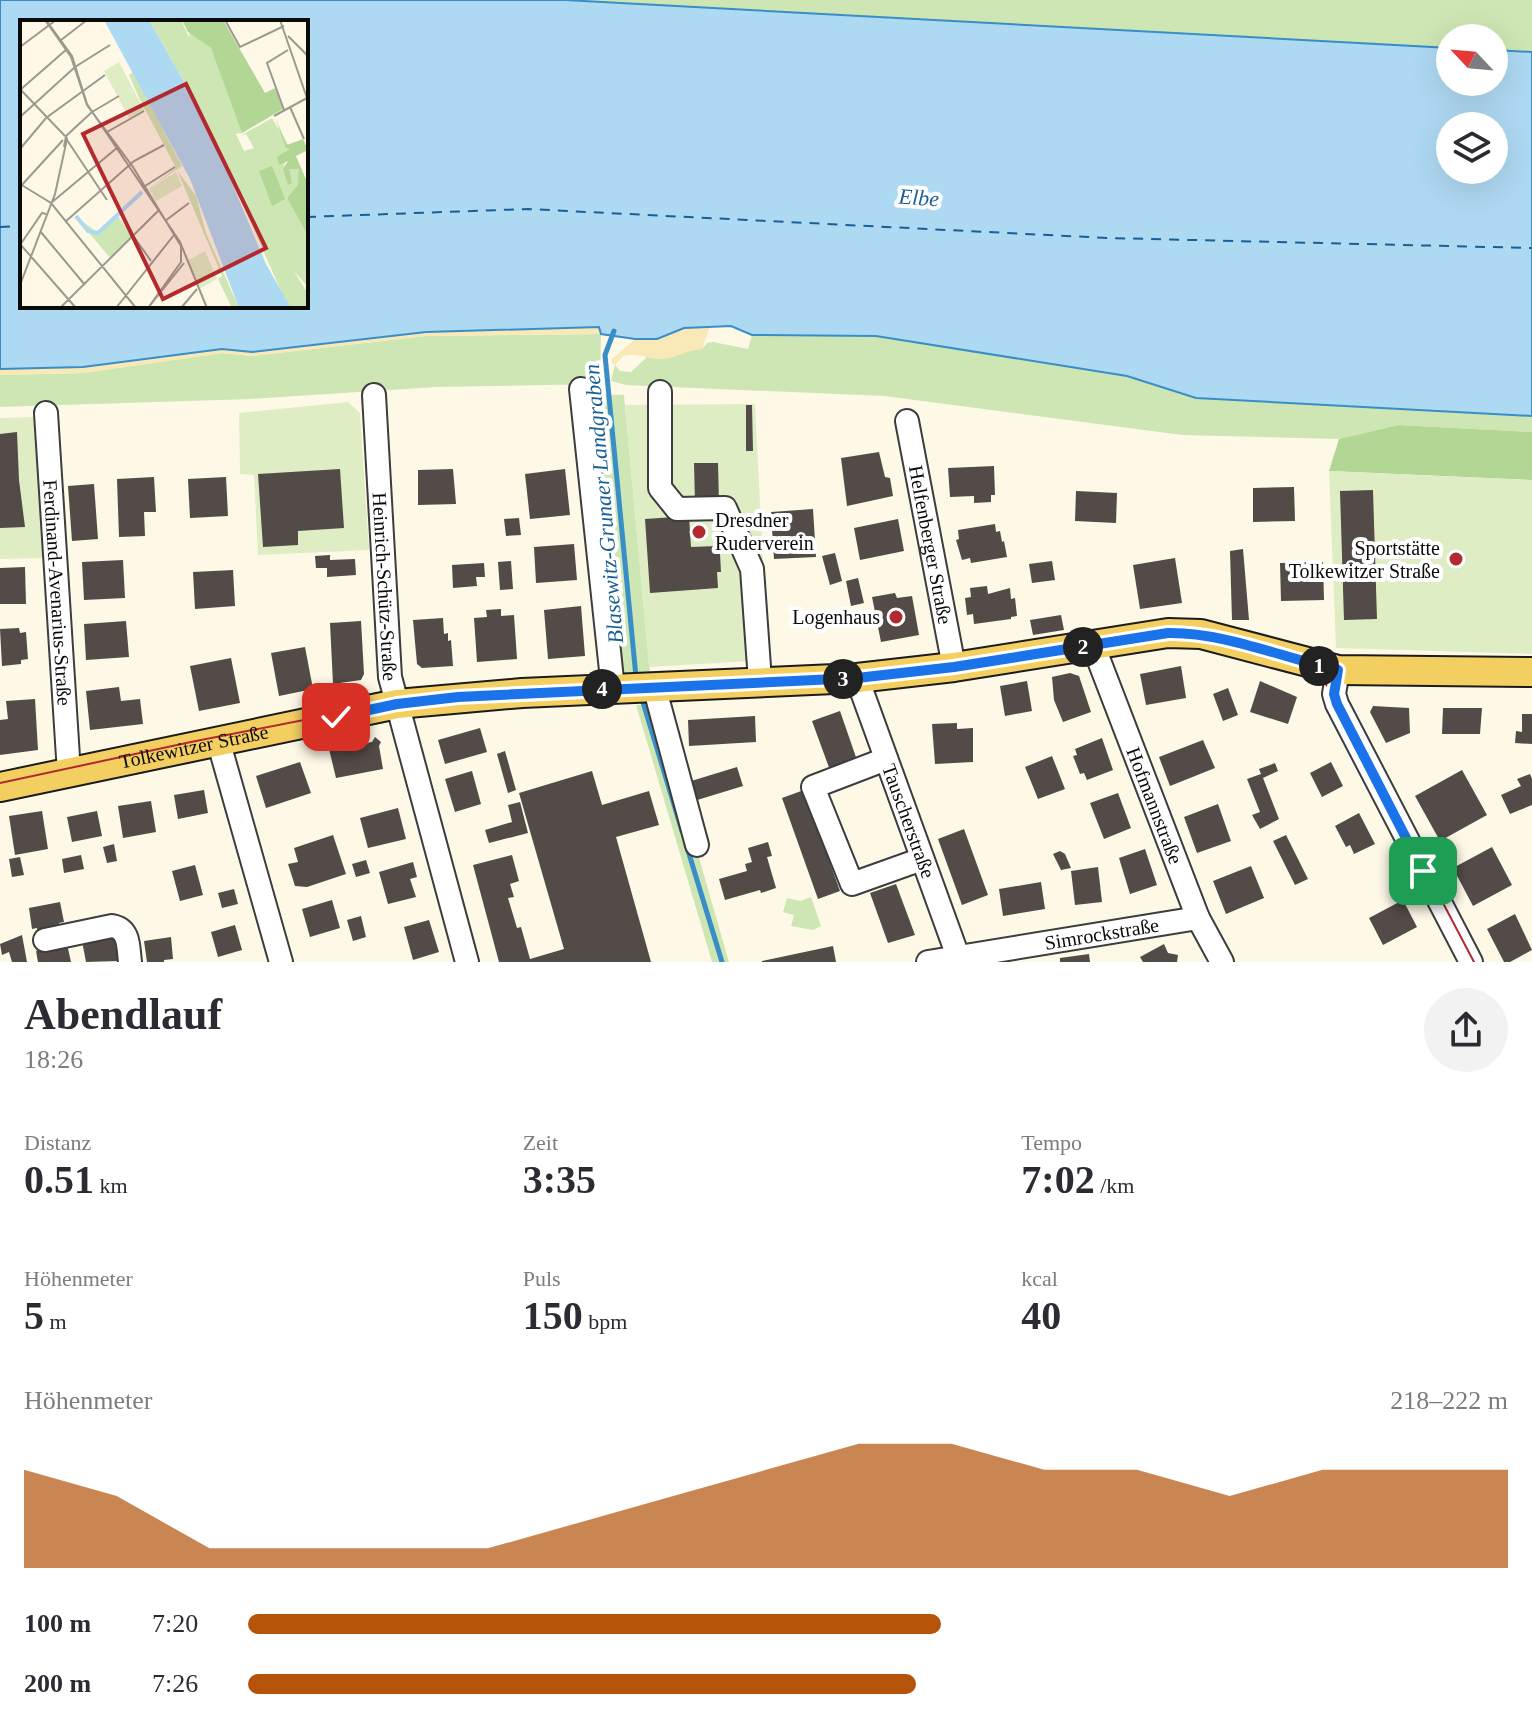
<!DOCTYPE html>
<html lang="de">
<meta charset="utf-8">
<style>
body{margin:0;font-family:"Times New Roman",serif;background:#f2f2f3;color:#2b2b33;height:100vh;display:flex;flex-direction:column;font-size:30px;white-space:nowrap}
*{box-sizing:border-box;margin:0}
p{font-size:26px;color:#7c7c81}
.icon{flex:none;width:44px;height:44px;fill:none;stroke:currentColor;stroke-width:2;stroke-linecap:round;stroke-linejoin:round}
.map{position:relative;height:962px;overflow:hidden}
.side{display:flex;flex-direction:column;background:#fff;flex:1}
.side>*{flex:none}
.needle{width:52px;rotate:296deg}
.controls{position:absolute;left:1436px;top:24px;display:grid;gap:16px}
.controls a{display:grid;place-items:center;width:72px;height:72px;border-radius:50%;background:#fff;box-shadow:0 8px 32px #0002;font-size:40px}
.pin{position:absolute;display:grid;place-items:center;width:68px;height:68px;color:#fff;margin:-34px;border-radius:16px;box-shadow:0 4px 12px #0006}
.km{position:absolute;width:40px;height:40px;margin:-20px;border-radius:50%;background:#222;color:#fff;font-size:22px;line-height:40px;text-align:center}
.round{display:grid;place-items:center;flex:none;width:84px;height:84px;border-radius:42px;background:#f2f2f3}
.headline{display:flex;align-items:center;justify-content:space-between;height:136px;padding:0 24px}
h1{font-size:44px;font-weight:700;line-height:60px}
.metrics{display:grid;grid-template-columns:repeat(3,1fr);gap:12px;height:136px;padding:8px 24px}
.metrics div{display:grid;align-content:center}
.metrics b{font-size:40px;font-weight:700}
.metrics small{font-size:22px;font-weight:400}
.metrics p{font-size:22px}
.chart{height:224px;padding:16px 24px}
.chart p{display:flex;justify-content:space-between}
.chart svg{width:100%;height:144px;margin-top:8px;fill:#b45309;opacity:.7}
ul{padding:0 24px;list-style:none;font-size:26px}
li{display:grid;grid-template-columns:128px 96px 1fr;align-items:center;height:60px}
li i{height:20px;border-radius:10px;background:#b45309}
.map>svg:first-child{display:block}
.green{fill:#cee6b4}
.forest{fill:#b2d694}
.sand{fill:#f8e9b6}
.pitch{fill:#dfedc5}
.water{fill:#aed9f3;stroke:#398ec7;stroke-width:2;fill-rule:evenodd}
.lines{fill:none;stroke-linecap:round;stroke-linejoin:round}
.stream{stroke:#398ec7;stroke-width:5}
.ferry{stroke:#1a5f94;stroke-width:2;stroke-dasharray:10 8;stroke-linecap:butt}
.building{fill:#524b47}
.minor-casing{stroke:#3d3d3d;stroke-width:26}
.major-casing{stroke:#1b1b1b;stroke-width:32}
.minor{stroke:#fff;stroke-width:22}
.major{stroke:#f3cf62;stroke-width:28}
.tram{stroke:#b22930;stroke-width:2}
.route-casing{stroke:#fff;stroke-width:16}
.route{stroke:#1a73e8;stroke-width:10}
.poi-dot{fill:#b22930;stroke:#fff;stroke-width:3}
.labels{text-anchor:middle;stroke-width:8;stroke-linejoin:round;paint-order:stroke}
.poi-label{font-size:20px;fill:#0a0a0a;stroke:#fff;text-anchor:end}
.street-label{font-size:20px;fill:#0a0a0a;stroke:#fff}
.water-label{font-size:22px;font-style:italic;fill:#1a5f94;stroke:#fff}
.inset-river{fill:none;stroke:#aed9f3;stroke-width:4}
.inset-road{fill:none;stroke:#9c998f;stroke-width:2}
.view{fill:#b22930;fill-opacity:0.15;stroke:#b22930;stroke-width:4}
.inset-edge{fill:none;stroke:#0a0a0a;stroke-width:4}
</style>
<div class="map">
<svg width="1532" height="962" viewBox="0 0 1532 962">
<rect width="100%" height="100%" fill="#fef9e7"/>
<g class="green">
<polygon points="565,0 1532,0 1532,52 1494,50 1494,38 1450,38 1450,48"/>
<polygon points="601,334 600,384 436,387 251,399 0,407 0,375 83,373 222,353 252,356 425,336"/>
<path d="M752 335 876 336 1127 376 1196 398 1532 416V432L1398 425 1339 439 1182 435 884 396 626 385 611 381 615 365 620 371 631 372 647 357C667 362 682 350 702 349L707 343 713 342 748 349Z"/>
<polygon points="593,394 624,395 650,673 619,674"/>
<polygon points="636,705 655,705 729,962 712,962"/>
<polygon points="811,897 821,926 813,930 791,926 794,915 783,912 787,898 800,901"/>
</g>
<polygon class="forest" points="1398,425 1532,432 1532,480 1329,471 1339,439"/>
<g class="sand">
<polygon points="599,327 601,334 425,336 252,356 222,353 83,373 0,375 0,369 83,367 222,349 252,352 426,332"/>
<path d="M710 327 702 349C688 349 677 358 663 359 649 360 637 352 623 356L615 365 612 363V359L635 339H657L684 328Z"/>
</g>
<g class="pitch">
<polygon points="348,402 360,413 369,550 258,555 254,475 240,474 239,413"/>
<polygon points="755,404 768,660 649,667 625,405"/>
<polygon points="37,417 44,558 0,559 0,418"/>
<polygon points="1329,471 1532,480 1532,654 1336,648"/>
</g>
<path class="water" d="M0 0H565L1450 48V82H1494V50L1532 52V416L1196 398 1127 376 876 336 752 335 731 326 684 328 657 339H635L601 334 599 327 426 332 252 352 222 349 83 367 0 369ZM22 22H306V306H22ZM1450 126H1494V170H1450Z"/>
<g class="lines">
<g class="stream">
<polyline points="614,331 605,355 636,677"/>
<polyline points="642,699 682,831"/>
<polyline points="686,844 722,962"/>
</g>
<g class="ferry">
<polyline points="306,217 528,209 1107,238 1532,248"/>
<polyline points="0,227 22,226"/>
</g>
</g>
<g class="building">
<polygon points="746,405 752,405 753,451 746,451"/>
<polygon points="17,432 19,480 25,527 0,528 0,434"/>
<polygon points="879,452 885,477 890,478 893,496 847,506 841,458"/>
<polygon points="694,463 718,463 719,503 695,503"/>
<polygon points="994,466 995,495 991,495 991,502 974,503 974,496 950,497 948,468"/>
<polygon points="340,469 344,528 298,531 298,545 263,547 258,474"/>
<polygon points="453,469 456,504 418,505 418,470"/>
<polygon points="565,469 570,515 530,519 525,474"/>
<polygon points="154,477 156,512 144,512 145,536 119,537 117,479"/>
<polygon points="226,477 228,516 190,518 188,479"/>
<polygon points="94,484 98,539 72,541 68,486"/>
<polygon points="1294,487 1295,521 1253,522 1253,488"/>
<polygon points="1373,490 1377,619 1344,620 1340,491"/>
<polygon points="1076,491 1117,493 1116,523 1075,521"/>
<polygon points="813,509 816,557 774,559 771,512"/>
<polygon points="689,516 691,547 717,546 717,554 720,554 721,572 717,572 718,588 650,593 645,519"/>
<polygon points="519,518 521,535 506,536 504,519"/>
<polygon points="898,519 904,551 860,560 854,528"/>
<polygon points="995,524 996,532 1000,531 1002,542 1004,541 1007,557 971,563 970,558 962,560 956,540 959,539 958,530"/>
<polygon points="574,544 577,580 536,583 534,547"/>
<polygon points="1243,549 1249,620 1232,620 1230,551"/>
<polygon points="835,553 842,581 830,585 822,556"/>
<polygon points="330,555 330,560 355,559 356,575 327,577 327,568 316,568 315,556"/>
<polygon points="1175,558 1182,603 1140,609 1133,565"/>
<polygon points="123,560 125,598 84,600 82,562"/>
<polygon points="511,561 513,589 500,590 498,562"/>
<polygon points="1052,561 1055,580 1032,583 1029,564"/>
<polygon points="1323,562 1324,600 1281,601 1280,563"/>
<polygon points="484,563 485,577 476,577 477,586 453,588 452,565"/>
<polygon points="25,567 26,604 0,604 0,568"/>
<polygon points="233,570 235,606 195,609 193,572"/>
<polygon points="858,578 864,603 851,606 846,581"/>
<polygon points="987,586 988,594 1010,588 1011,599 1015,598 1017,616 1011,617 1011,619 974,624 973,614 967,615 965,598 971,597 970,588"/>
<polygon points="895,593 897,598 912,596 919,635 881,642 872,597"/>
<polygon points="581,606 585,656 548,659 544,610"/>
<polygon points="501,609 501,616 514,615 517,659 477,662 474,618 487,617 486,610"/>
<polygon points="1061,615 1064,630 1033,635 1030,620"/>
<polygon points="443,618 444,634 448,633 448,641 451,640 453,666 422,668 417,664 413,620"/>
<polygon points="126,621 129,657 86,660 84,624"/>
<polygon points="361,621 364,674 361,680 333,684 330,623"/>
<polygon points="19,628 20,633 26,632 28,659 21,660 21,664 2,666 0,629"/>
<polygon points="305,647 313,689 279,696 271,653"/>
<polygon points="231,658 240,703 199,711 190,666"/>
<polygon points="1181,666 1186,698 1146,705 1140,674"/>
<polygon points="1070,673 1079,676 1091,712 1063,722 1054,700 1052,677"/>
<polygon points="1027,681 1032,711 1005,716 1000,686"/>
<polygon points="1260,681 1297,697 1288,724 1250,712"/>
<polygon points="119,687 121,701 140,699 143,724 90,730 86,691"/>
<polygon points="1228,688 1238,715 1223,721 1213,694"/>
<polygon points="35,699 38,750 0,755 0,720 8,719 6,701"/>
<polygon points="1373,706 1409,708 1410,733 1386,743 1370,712"/>
<polygon points="1443,708 1482,708 1480,734 1442,734"/>
<polygon points="840,711 858,763 831,773 812,721"/>
<polygon points="1522,714 1532,714 1532,744 1515,743 1516,731 1522,732"/>
<polygon points="755,716 756,742 689,746 688,720"/>
<polygon points="957,723 957,729 973,728 973,762 935,764 932,724"/>
<polygon points="480,728 487,752 445,764 438,740"/>
<polygon points="375,737 381,742 379,746 383,769 336,778 329,749 372,742"/>
<polygon points="1102,738 1113,770 1087,780 1084,773 1080,774 1073,756 1077,755 1075,749"/>
<polygon points="1203,740 1215,768 1170,786 1159,757"/>
<polygon points="505,751 516,790 508,793 497,754"/>
<polygon points="1052,756 1065,789 1038,799 1025,767"/>
<polygon points="300,762 311,793 266,808 256,776"/>
<polygon points="1331,762 1343,786 1322,797 1310,773"/>
<polygon points="1275,763 1278,771 1263,778 1279,819 1260,829 1252,815 1260,812 1247,779 1261,774 1259,769"/>
<polygon points="737,767 743,786 694,801 688,782"/>
<polygon points="1462,770 1487,815 1440,841 1415,796"/>
<polygon points="472,771 481,804 455,812 445,779"/>
<polygon points="592,771 602,805 649,791 659,825 616,837 651,962 499,962 473,865 512,855 519,881 510,884 514,897 508,898 517,928 521,927 530,959 564,949 519,793"/>
<polygon points="1530,774 1532,779 1532,805 1510,814 1501,795 1521,786 1517,779"/>
<polygon points="204,790 208,813 178,819 174,795"/>
<polygon points="804,790 840,891 818,899 782,798"/>
<polygon points="1118,793 1131,828 1104,839 1090,803"/>
<polygon points="151,801 156,832 123,838 118,806"/>
<polygon points="520,802 528,833 489,843 485,830 512,822 508,805"/>
<polygon points="1218,804 1231,841 1197,853 1184,817"/>
<polygon points="398,808 406,839 368,848 360,818"/>
<polygon points="42,811 48,849 15,855 9,816"/>
<polygon points="97,811 102,836 72,842 67,817"/>
<polygon points="1359,813 1375,844 1354,854 1350,845 1346,847 1335,826"/>
<polygon points="964,829 988,895 962,905 938,839"/>
<polygon points="333,835 346,874 307,887 295,886 288,864 298,862 294,848"/>
<polygon points="1286,835 1308,879 1295,885 1273,841"/>
<polygon points="768,842 772,856 767,857 776,888 761,893 760,890 725,900 719,879 747,871 745,864 752,862 748,848"/>
<polygon points="114,844 117,861 107,863 103,847"/>
<polygon points="1492,847 1512,885 1473,906 1453,868"/>
<polygon points="1145,849 1157,885 1130,894 1119,858"/>
<polygon points="1060,851 1065,854 1071,868 1061,870 1053,854"/>
<polygon points="81,855 84,869 64,873 62,859"/>
<polygon points="20,857 24,875 12,877 9,859"/>
<polygon points="366,860 370,873 356,877 352,864"/>
<polygon points="413,862 417,877 410,879 416,897 388,904 379,872"/>
<polygon points="195,865 203,895 180,901 172,871"/>
<polygon points="1251,866 1264,898 1226,914 1213,881"/>
<polygon points="1098,867 1102,902 1075,905 1071,871"/>
<polygon points="1041,882 1045,909 1003,916 999,889"/>
<polygon points="896,884 915,935 888,943 870,893"/>
<polygon points="234,889 238,904 222,908 218,893"/>
<polygon points="332,900 340,928 310,937 302,909"/>
<polygon points="1403,900 1417,927 1383,945 1369,918"/>
<polygon points="60,902 64,922 59,923 60,928 38,932 37,928 32,929 29,908"/>
<polygon points="1515,914 1532,950 1510,962 1504,962 1487,929"/>
<polygon points="361,916 366,937 353,941 347,920"/>
<polygon points="429,920 439,952 413,960 404,927"/>
<polygon points="235,925 242,950 218,957 211,932"/>
<polygon points="22,935 27,962 12,962 9,952 2,955 0,944"/>
<polygon points="113,935 119,961 86,962 82,941"/>
<polygon points="171,937 173,959 164,960 164,962 147,962 144,941"/>
<polygon points="67,944 71,962 38,962 36,951"/>
<polygon points="1164,944 1168,953 1178,955 1177,962 1143,962 1140,957"/>
<polygon points="833,946 836,962 762,962 762,961"/>
<polygon points="1089,954 1090,962 1060,962 1060,958"/>
</g>
<g class="lines">
<g class="minor-casing">
<g id="minor">
<polyline points="581,389 613,689"/>
<polyline points="660,392 660,488 677,509 725,508 752,569 760,681"/>
<path id="s1" d="M374 395 390 677 467 962"/>
<path id="s2" d="M46 413 69 773"/>
<path id="s3" d="M907 421 954 667"/>
<path id="s4" d="M1093 645 1198 918 1222 962"/>
<polyline points="1338,670 1334,694 1337,704 1471,962"/>
<path id="s5" d="M857 678 960 962"/>
<polyline points="654,686 697,845"/>
<polyline points="218,740 281,962"/>
<polyline points="886,759 813,787 852,884 922,859"/>
<path d="M45 940 112 926C130 929 128 947 130 962"/>
<path id="s6" d="M928 962 1198 918"/>
</g>
</g>
<g class="major-casing">
<g id="major">
<path id="s7" d="M0 787 397 704 522 693 857 678 954 667 1168 633 1201 634 1338 670 1532 672"/>
</g>
</g>
<use href="#minor" class="minor"/>
<use href="#major" class="major"/>
<path class="tram" d="M0 783 191 742 427 696 662 681 856 675 954 664 1168 630C1205 629 1272 644 1303 663 1314 670 1322 680 1331 690L1474 962"/>
</g>
<g class="lines">
<g class="route-casing">
<path id="route" d="M336 717 397 704 458 697 857 678 954 667 1168 633C1224 632 1283 658 1338 670L1334 694 1337 704 1423 871"/>
</g>
<use href="#route" class="route"/>
</g>
<g class="poi-dot">
<circle cx="699" cy="532" r="8"/>
<circle cx="1456" cy="559" r="8"/>
<circle cx="896" cy="617" r="8"/>
</g>
<g class="labels">
<g class="poi-label">
<text x="715" y="527" text-anchor="start">Dresdner<tspan x="715" dy="23">Ruderverein</tspan></text>
<text x="1440" y="555">Sportstätte<tspan x="1440" dy="23">Tolkewitzer Straße</tspan></text>
<text x="880" y="624">Logenhaus</text>
</g>
<g class="street-label">
<text dy="7" stroke="none"><textPath href="#s3" startOffset="126">Helfenberger Straße</textPath></text>
<text dy="7" stroke="none"><textPath href="#s1" startOffset="192">Heinrich-Schütz-Straße</textPath></text>
<text dy="7" stroke="none"><textPath href="#s2" startOffset="180">Ferdinand-Avenarius-Straße</textPath></text>
<text dy="7" stroke="none"><textPath href="#s7" startOffset="198">Tolkewitzer Straße</textPath></text>
<text dy="7" stroke="none"><textPath href="#s4" startOffset="172">Hofmannstraße</textPath></text>
<text dy="7" stroke="none"><textPath href="#s5" startOffset="152">Tauscherstraße</textPath></text>
<text dy="7" stroke="none"><textPath href="#s6" startOffset="176">Simrockstraße</textPath></text>
</g>
<g class="water-label">
<text transform="translate(919 197) rotate(4)" y="8">Elbe</text>
<text transform="translate(603 504) rotate(-95)" y="8">Blasewitz‐Grunaer Landgraben</text>
</g>
</g>
<g transform="translate(20 20)">
<rect width="288" height="288" fill="#fef9e7"/>
<path d="M129 0H161L169 17 170 12 191 28 216 87 222 113 216 114 224 131 234 128 226 114 220 116 252 98 270 128 263 149 272 163 268 149H279V165L267 178 288 216V267L274 251 288 274V288H271L265 280 185 99ZM113 52 162 146 128 169 156 148 119 78 109 55ZM157 150 176 176 186 213 219 288H212L198 259 202 256ZM124 169 98 196 112 216 91 239 55 196 77 212Z" fill="#cee6b4"/>
<path d="M203 0 245 73 255 68 263 89 222 113 191 28 168 12 163 2ZM255 97 267 125 283 119 288 130 276 136 288 164V216L267 178 278 165 279 149H269L272 163 268 165 263 149 268 141 259 145 257 137 270 129 266 128ZM252 146 265 179 252 186 239 151Z" fill="#b2d694"/>
<path d="M99 42 124 90 109 98 84 51ZM156 152 162 166 136 181 129 169ZM185 231 197 259 179 269 167 241Z" fill="#dfedc5"/>
<path d="M84 0H129L185 99 246 244 271 288H219L170 159Z" fill="#aed9f3"/>
<path class="inset-river" d="M100 0 171 132 242 288M56 196 68 211 78 213 122 172"/>
<path class="inset-road" d="M25 0 51 37 67 85 113 147 161 226V242L128 288M26 0 52 36 67 84 160 222 187 288M205 0 220 27 264 6M260 0 288 81M268 16 288 36M41 20 67 0M0 27 36 0M0 69 45 116M0 70 47 29M270 87 284 119M264 90 247 43 268 30M72 92 99 76M254 96 287 78M0 97 55 47 90 25M87 112 124 91M46 116 72 92M47 120 87 180M0 129 26 98 85 55M0 164 31 183 116 288M125 166 155 147M0 167 43 120M31 183 98 127M145 201 169 183M45 202 114 141 144 125M20 211 65 265M114 217 131 241M0 224 56 288M0 225 22 193 26 194M0 265 35 174 47 119 46 116 44 127M40 288 138 191M96 288 154 215M128 288 164 243M161 288 177 269"/>
<path class="view" d="M166 64 246 228 143 279 63 114Z"/>
<rect width="288" height="288" class="inset-edge"/>
</g>
</svg>
<div class="controls">
<a><svg class="needle" viewBox="-14 -14 28 28"><path d="M0-13l5 13h-10z" fill="#e53935"/><path d="M0 13l5-13h-10z" fill="#7c7c81"/></svg></a>
<a><svg class="icon" aria-label="layers" viewBox="0 0 24 24"><path d="M12 4l9 5-9 5-9-5zM3 14l9 5 9-5"/></svg></a>
</div>
<div class="pin" style="left:1423px;top:871px;background:#1e9e55"><svg class="icon" aria-label="arrive" viewBox="0 0 24 24"><path d="M6 21V4h12l-3 4 3 4H6"/></svg></div>
<div class="pin" style="left:336px;top:717px;background:#d93025"><svg class="icon" aria-label="check" viewBox="0 0 24 24"><path d="M5 12l5 5 9-10"/></svg></div>
<b class="km" style="left:1319px;top:666px">1</b>
<b class="km" style="left:1083px;top:647px">2</b>
<b class="km" style="left:843px;top:679px">3</b>
<b class="km" style="left:602px;top:689px">4</b>
</div>
<section class="side">
<div class="headline"><div><h1>Abendlauf</h1><p>18:26</p></div><a class="round"><svg class="icon" aria-label="share" viewBox="0 0 24 24"><path d="M12 15V3M7 8l5-5 5 5M5 13v7h14v-7"/></svg></a></div>
<div class="metrics">
<div><p>Distanz</p><b>0.51<small> km</small></b></div>
<div><p>Zeit</p><b>3:35</b></div>
<div><p>Tempo</p><b>7:02<small> /km</small></b></div>
</div>
<div class="metrics">
<div><p>Höhenmeter</p><b>5<small> m</small></b></div>
<div><p>Puls</p><b>150<small> bpm</small></b></div>
<div><p>kcal</p><b>40</b></div>
</div>
<div class="chart"><p><span>Höhenmeter</span>218–222 m</p>
<svg viewBox="0 0 160 44" preserveAspectRatio="none"><path d="M0 44V14L10 22L20 38L30 38L40 38L50 38L60 30L70 22L80 14L90 6L100 6L110 14L120 14L130 22L140 14L150 14L160 14V44z"/></svg>
</div>
<ul>
<li><b>100 m</b>7:20<i style="width:55%"></i></li>
<li><b>200 m</b>7:26<i style="width:53%"></i></li>
</ul>
</section>
